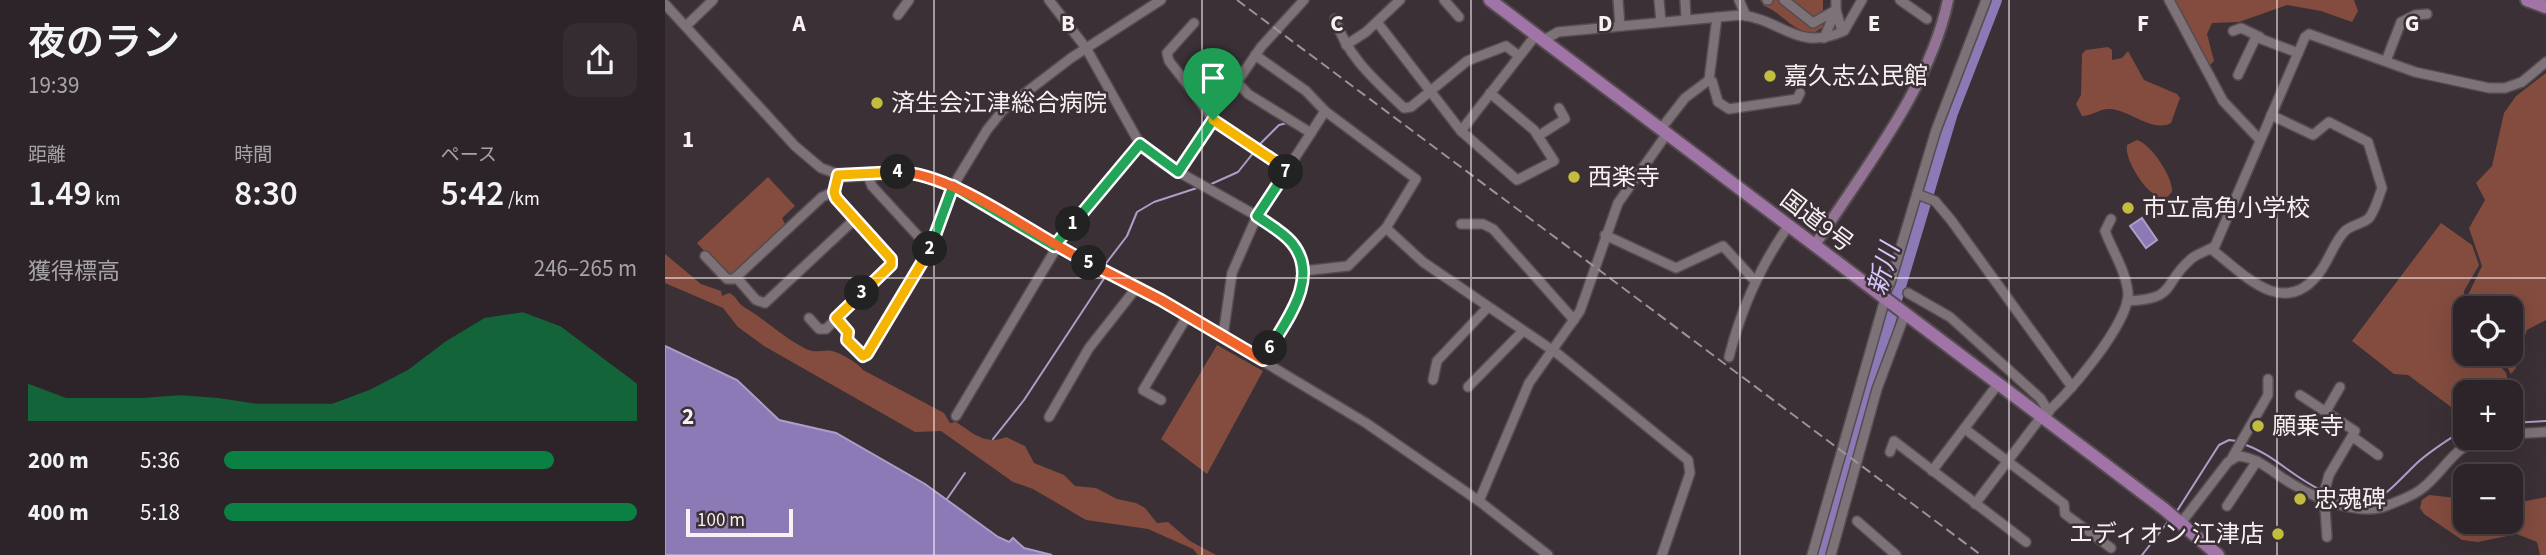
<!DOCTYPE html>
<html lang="ja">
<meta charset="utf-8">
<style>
body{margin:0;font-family:"Source Sans 3","Noto Sans JP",sans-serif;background:#342c30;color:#f1f3f6;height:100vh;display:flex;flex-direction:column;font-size:26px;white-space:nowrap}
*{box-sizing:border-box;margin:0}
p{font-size:23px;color:#a6a4a8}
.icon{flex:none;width:38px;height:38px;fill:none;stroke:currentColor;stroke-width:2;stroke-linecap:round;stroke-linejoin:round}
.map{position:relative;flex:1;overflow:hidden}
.sheet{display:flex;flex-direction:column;background:#2c2428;width:665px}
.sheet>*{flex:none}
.buttons{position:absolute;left:1788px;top:296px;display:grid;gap:14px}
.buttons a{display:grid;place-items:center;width:70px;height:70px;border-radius:14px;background:#2c2428;box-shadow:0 7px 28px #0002,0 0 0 2px #484145;font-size:35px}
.scale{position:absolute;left:21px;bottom:18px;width:107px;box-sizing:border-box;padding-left:7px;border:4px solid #f8f1f4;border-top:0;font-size:19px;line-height:24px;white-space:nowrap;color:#f8f1f4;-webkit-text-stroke:5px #3a3035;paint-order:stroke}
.pin{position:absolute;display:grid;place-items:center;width:60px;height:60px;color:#fff;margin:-72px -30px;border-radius:50% 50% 50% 0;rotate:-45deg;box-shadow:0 0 7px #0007}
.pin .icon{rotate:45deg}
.km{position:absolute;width:35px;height:35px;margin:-18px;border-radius:50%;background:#222;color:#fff;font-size:19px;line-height:35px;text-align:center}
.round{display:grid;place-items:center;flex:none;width:74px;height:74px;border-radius:14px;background:#342c30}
.summary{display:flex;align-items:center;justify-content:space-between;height:119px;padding:0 28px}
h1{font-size:38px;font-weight:600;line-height:52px}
.figures{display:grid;grid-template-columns:repeat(3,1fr);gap:10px;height:119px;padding:7px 28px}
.figures div{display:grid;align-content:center}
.figures b{font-size:35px;font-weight:600}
.figures small{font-size:19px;font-weight:400}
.figures p{font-size:19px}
.chart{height:196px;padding:14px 28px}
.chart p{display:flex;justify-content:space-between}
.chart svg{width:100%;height:126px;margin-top:7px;fill:#0b8043;opacity:.7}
ul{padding:0 28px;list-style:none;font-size:23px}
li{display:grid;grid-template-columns:112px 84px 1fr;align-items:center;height:52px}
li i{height:18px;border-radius:9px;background:#0b8043}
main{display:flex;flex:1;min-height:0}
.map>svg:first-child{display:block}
.green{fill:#834c3f}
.water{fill:#8b7ab6;stroke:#ac9ec9;stroke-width:2}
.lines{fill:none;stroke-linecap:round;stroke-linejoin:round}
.stream{stroke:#ac9ec9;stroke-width:2}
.river{stroke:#8b7ab6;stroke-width:12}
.minor-casing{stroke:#554c50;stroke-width:12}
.major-casing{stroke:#554c50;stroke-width:14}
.highway-casing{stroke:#554c50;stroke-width:16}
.minor{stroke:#7d7277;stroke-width:9}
.major{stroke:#937394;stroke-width:10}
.highway{stroke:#a174a8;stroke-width:12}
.rail{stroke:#9b9396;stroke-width:2;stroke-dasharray:10 5;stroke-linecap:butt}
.split-1-casing{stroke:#fff;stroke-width:14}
.split-2-casing{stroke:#fff;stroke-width:14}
.split-3-casing{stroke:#fff;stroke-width:14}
.split-4-casing{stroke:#fff;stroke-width:14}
.split-5-casing{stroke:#fff;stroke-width:14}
.split-6-casing{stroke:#fff;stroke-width:14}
.split-7-casing{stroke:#fff;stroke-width:14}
.split-8-casing{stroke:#fff;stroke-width:14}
.split-1{stroke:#22a559;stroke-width:9}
.split-2{stroke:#22a559;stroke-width:9}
.split-3{stroke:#f5b400;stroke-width:9}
.split-4{stroke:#f5b400;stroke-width:9}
.split-5{stroke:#f0652b;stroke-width:9}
.split-6{stroke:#f0652b;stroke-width:9}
.split-7{stroke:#22a559;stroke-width:9}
.split-8{stroke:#f5b400;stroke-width:9}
.grid{fill:none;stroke:#f8f1f4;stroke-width:2;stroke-opacity:0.55}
.poi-dot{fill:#c2bd3f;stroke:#3a3035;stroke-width:2.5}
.labels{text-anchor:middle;stroke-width:5;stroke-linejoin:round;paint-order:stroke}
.poi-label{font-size:24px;fill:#f8f1f4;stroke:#3a3035;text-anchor:start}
.street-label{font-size:24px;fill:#f8f1f4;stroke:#3a3035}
.water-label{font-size:26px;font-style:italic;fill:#d5c7fb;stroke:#3a3035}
.grid-label{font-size:23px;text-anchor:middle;font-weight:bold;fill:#f8f1f4;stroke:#3a3035;stroke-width:5;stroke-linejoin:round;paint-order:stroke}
</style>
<main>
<section class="sheet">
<div class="summary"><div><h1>夜のラン</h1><p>19:39</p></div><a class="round"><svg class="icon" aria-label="share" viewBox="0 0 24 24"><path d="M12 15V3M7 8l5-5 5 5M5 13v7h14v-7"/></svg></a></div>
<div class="figures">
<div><p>距離</p><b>1.49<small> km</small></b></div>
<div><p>時間</p><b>8:30</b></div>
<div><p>ペース</p><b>5:42<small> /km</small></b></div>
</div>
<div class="chart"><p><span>獲得標高</span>246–265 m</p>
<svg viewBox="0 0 160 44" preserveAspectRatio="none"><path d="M0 44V31L10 36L20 36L30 36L40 35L50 36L60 38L70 38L80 38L90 33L100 26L110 16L120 8L130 6L140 11L150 21L160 31V44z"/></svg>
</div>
<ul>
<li><b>200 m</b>5:36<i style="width:80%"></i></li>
<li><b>400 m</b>5:18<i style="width:100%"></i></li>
</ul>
</section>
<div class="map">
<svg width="1881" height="555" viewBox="0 0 1881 555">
<rect width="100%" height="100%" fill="#3a3035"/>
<g class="green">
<path d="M1095 0H1117L1141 23 1161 25 1149 33C1128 33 1117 12 1099 6Z"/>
<polygon points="1128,0 1158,0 1158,13 1151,18"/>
<polygon points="1508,0 1689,0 1693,11 1687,22 1656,11 1622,5 1574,22 1547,23 1542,34 1549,61 1544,66 1516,10"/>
<path d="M1443 47 1447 50V60L1457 58 1463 51 1479 80 1512 94 1515 98 1506 123C1487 133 1465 110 1445 109 1436 108 1427 116 1417 116L1411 104 1416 95 1417 54 1421 50Z"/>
<polygon points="1881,73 1881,320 1862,330 1850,360 1851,368 1846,374 1839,361 1829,354 1846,354 1846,308 1802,308 1801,299 1817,266 1804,228 1820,200 1811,183 1827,166 1839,113 1851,96"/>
<path d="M1472 140C1486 144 1508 177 1507 192L1500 199C1484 199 1459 161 1462 145Z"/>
<polygon points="103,177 130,206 117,218 120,224 66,274 60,274 32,243"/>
<polygon points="1776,223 1807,245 1814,265 1799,291 1801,354 1825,354 1841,373 1846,392 1801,392 1801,418 1743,375 1729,374 1687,341"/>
<path d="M0 254 36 284 56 291 57 296 64 293C72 296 72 303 79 307 101 320 117 337 141 349 152 354 157 349 167 351 176 353 193 363 198 370L279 413 285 423 291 422C308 433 321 446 341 437L360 446 369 463 399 475 410 486 431 488 452 499 471 503 480 508 492 523 503 522 525 541 551 555H533L528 549 483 529 421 520 368 489 348 482 276 431 250 432 99 346 73 327 58 308 0 283Z"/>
<polygon points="552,345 598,371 542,474 496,439"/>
<polygon points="1764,495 1801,499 1801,522 1846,522 1846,504 1881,497 1881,555 1875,555 1872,542 1852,534 1813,542 1797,540 1759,514 1755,508 1757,500"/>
</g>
<g class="water">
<polygon points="1477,218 1492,240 1481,248 1465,226"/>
<polygon points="0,346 72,380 114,420 171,433 260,484 333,537 344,542 348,538 359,548 387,555 0,555"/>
</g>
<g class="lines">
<g class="stream">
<polyline points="594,145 614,125 622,123"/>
<polyline points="544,185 573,172 589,152"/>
<polyline points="439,266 462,236 472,212 489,202 535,187"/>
<polyline points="1846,423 1881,421"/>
<polyline points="328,439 359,400 440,277"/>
<path d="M1581 445C1609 455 1629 478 1656 490"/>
<path d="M1662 491C1715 509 1715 499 1752 463 1767 449 1785 439 1801 428"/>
<polyline points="282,499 300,473"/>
<polyline points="1512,511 1554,445 1564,440 1572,441"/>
<polyline points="1477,555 1502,523"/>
</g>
<polyline class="river" points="1158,555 1189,440 1287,113 1331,0"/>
<g class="minor-casing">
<g id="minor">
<polyline points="384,0 421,48 475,144 494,161 592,216 625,241 636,256 638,268 633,301 598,360"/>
<polyline points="779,0 794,17"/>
<polyline points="953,0 955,26"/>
<polyline points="994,0 996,22"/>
<polyline points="1020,0 1021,19"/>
<polyline points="1074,0 1081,16"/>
<polyline points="1102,0 1103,0"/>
<polyline points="1119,0 1148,23 1171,10 1177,31"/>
<polyline points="1235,0 1262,19"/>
<polyline points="1504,0 1558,101 1595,140"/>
<polyline points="0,4 130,146 156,168 181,177 250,173 288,186 392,247 496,300 701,423 814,501 883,555"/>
<polyline points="233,15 244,0"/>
<path d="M670 19C683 58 711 81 739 108L746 107 802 61 841 46 854 56"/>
<polyline points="712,22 796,131"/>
<polyline points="21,26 48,0"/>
<polyline points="1568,31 1576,28 1595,37"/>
<polyline points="1159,38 1171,10 1171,0"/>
<path d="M879 40 893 32 1076 15C1118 20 1132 52 1179 31L1197 0"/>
<polyline points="681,45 701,32 735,0"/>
<polyline points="590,55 641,91 660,111 646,133"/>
<polyline points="1721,61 1736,22 1750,15 1762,14"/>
<polyline points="1573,75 1591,37 1633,53"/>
<polyline points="1044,80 1047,81 1053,102 1064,109 1132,99 1135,93"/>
<polyline points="572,82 596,47 639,0"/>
<polyline points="529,93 504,61 502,53 529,23"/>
<path d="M825 93 869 130 889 161 852 180 796 131C821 99 846 67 871 35"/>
<polyline points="660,111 751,179 721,228 758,262 893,354 1023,460 1025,473 997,555"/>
<polyline points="548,120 623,170"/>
<polyline points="995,130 1020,98 1044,80 1052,17"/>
<polyline points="873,136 900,119 894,108"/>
<polyline points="513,172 548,120 529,93 555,69 562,71 583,94 646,133 592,216 567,273 558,336"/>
<polyline points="203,176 207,186 265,249"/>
<polyline points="1252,194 1270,201 1286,220 1407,387"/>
<polyline points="796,224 818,224 828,229 909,320"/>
<polyline points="940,235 1011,268 1058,246 1090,281"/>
<polyline points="389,246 475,144"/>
<path d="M1546 249C1576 271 1615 318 1651 277 1663 264 1668 243 1680 231 1686 225 1698 224 1704 218 1710 211 1714 196 1717 188L1703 142 1664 122 1648 135 1606 115"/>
<polyline points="40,256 62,279 69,279 157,197 168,192"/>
<polyline points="638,271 683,266 721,228"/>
<polyline points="71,277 91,300 100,303 190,219"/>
<polyline points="1243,293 1285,317 1375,398 1384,412"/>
<polyline points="1217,297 1225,283 1271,130 1321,0"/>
<path d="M1462 301C1513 299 1496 285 1526 259 1533 253 1543 251 1550 246L1640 37 1644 34 1750 72 1824 88H1840L1857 82 1881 62"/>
<polyline points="144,318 154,329 161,329 226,265 227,259 171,198 168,192 173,175"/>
<polyline points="171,318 183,332 182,340 196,355 200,356 265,249 288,186 322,130 338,110 406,58 496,0"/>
<path d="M1064 357C1076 309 1095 266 1124 225"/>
<polyline points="768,380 772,361 823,307"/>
<polyline points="803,387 858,331"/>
<polyline points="1635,395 1690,431 1664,475 1659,493 1662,537"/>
<polyline points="496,400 478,390 523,315"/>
<polyline points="1661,411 1675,387"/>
<polyline points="291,416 392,247"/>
<polyline points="384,417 424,348 472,287"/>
<polyline points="1300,429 1399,504 1400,514 1446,548"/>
<polyline points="1846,434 1881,432"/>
<polyline points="1688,437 1713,455"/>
<polyline points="1225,452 1229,441 1361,542"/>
<polyline points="1567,458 1603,395 1603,379"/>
<polyline points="1267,471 1333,384"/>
<polyline points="814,501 864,383 915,311 953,203 1001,135"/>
<path d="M1310 504 1376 417C1400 400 1465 322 1463 293 1461 271 1447 250 1440 231L1446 219"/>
<polyline points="1562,506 1592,461"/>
<polyline points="1192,521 1231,555"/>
<path d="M1516 523 1563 462 1573 456C1596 458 1610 475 1629 485 1652 499 1694 516 1721 506 1733 501 1749 496 1759 487 1782 468 1788 446 1820 438"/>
<polyline points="1147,555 1220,299"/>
<polyline points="1166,555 1212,389 1240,314"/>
</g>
</g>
<g class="major-casing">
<path id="major" d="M1150 245C1198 170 1265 88 1283 0"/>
</g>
<g class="highway-casing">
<g id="highway">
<polyline points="825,0 1499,509 1553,555"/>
<polyline points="1862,0 1881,7"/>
</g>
</g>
<use href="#minor" class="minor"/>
<use href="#major" class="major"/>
<use href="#highway" class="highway"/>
<polyline class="rail" points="572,0 1316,555"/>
</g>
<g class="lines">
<g class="split-1-casing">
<polyline id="split-1" points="408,224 475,144 513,172 548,120"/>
</g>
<g class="split-2-casing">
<polyline id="split-2" points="265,249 288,186 389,246 408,224"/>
</g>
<g class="split-3-casing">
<polyline id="split-3" points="197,293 171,318 183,332 182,340 198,356 202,354 265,249"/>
</g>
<g class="split-4-casing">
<polyline id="split-4" points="197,293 226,265 226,259 171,198 169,192 173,175 233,172"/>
</g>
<g class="split-5-casing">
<path id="split-5" d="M233 172C290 173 370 237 424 263"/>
</g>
<g class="split-6-casing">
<polyline id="split-6" points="424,263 496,300 598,360 605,348"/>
</g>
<g class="split-7-casing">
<path id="split-7" d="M605 348C623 318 655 277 627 243 618 232 603 224 592 216L621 172"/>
</g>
<g class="split-8-casing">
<polyline id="split-8" points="548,120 623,170 621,172"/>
</g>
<use href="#split-1" class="split-1"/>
<use href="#split-2" class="split-2"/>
<use href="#split-3" class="split-3"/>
<use href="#split-4" class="split-4"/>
<use href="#split-5" class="split-5"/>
<use href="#split-6" class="split-6"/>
<use href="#split-7" class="split-7"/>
<use href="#split-8" class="split-8"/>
</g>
<path class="grid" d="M269 0V555M537 0V555M806 0V555M1075 0V555M1344 0V555M1612 0V555M0 278H1881"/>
<g class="poi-dot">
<circle cx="1105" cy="76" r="7"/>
<circle cx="212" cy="103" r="7"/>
<circle cx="909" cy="177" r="7"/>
<circle cx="1463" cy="208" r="7"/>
<circle cx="1593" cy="426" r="7"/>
<circle cx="1635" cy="499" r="7"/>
<circle cx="1613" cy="534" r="7"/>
</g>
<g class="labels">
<g class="poi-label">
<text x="1119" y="84">嘉久志公民館</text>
<text x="226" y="111">済生会江津総合病院</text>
<text x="923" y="185">西楽寺</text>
<text x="1477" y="216">市立高角小学校</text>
<text x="1607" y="434">願乗寺</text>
<text x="1649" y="507">忠魂碑</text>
<text x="1599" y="542" text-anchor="end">エディオン 江津店</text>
</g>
<g class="street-label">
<text transform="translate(1152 221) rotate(37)" y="8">国道9号</text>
</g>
<g class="water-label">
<text transform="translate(1218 269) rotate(-74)" y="9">新川</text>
</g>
</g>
<g class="grid-label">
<text x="134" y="31">A</text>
<text x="403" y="31">B</text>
<text x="672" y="31">C</text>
<text x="940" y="31">D</text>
<text x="1209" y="31">E</text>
<text x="1478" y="31">F</text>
<text x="1747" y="31">G</text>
<text x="23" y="147">1</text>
<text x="23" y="424">2</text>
</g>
</svg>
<div class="buttons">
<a><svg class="icon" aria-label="locate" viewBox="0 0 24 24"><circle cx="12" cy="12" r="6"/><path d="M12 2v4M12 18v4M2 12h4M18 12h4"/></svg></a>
<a>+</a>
<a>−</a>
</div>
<div class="scale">100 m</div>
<div class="pin" style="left:548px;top:120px;background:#1e9e55"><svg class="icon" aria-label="arrive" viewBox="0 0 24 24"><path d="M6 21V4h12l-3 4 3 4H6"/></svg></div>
<b class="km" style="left:408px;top:224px">1</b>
<b class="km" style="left:265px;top:249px">2</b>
<b class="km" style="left:197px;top:293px">3</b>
<b class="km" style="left:233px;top:172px">4</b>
<b class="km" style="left:424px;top:263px">5</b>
<b class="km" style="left:605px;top:348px">6</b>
<b class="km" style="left:621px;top:172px">7</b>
</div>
</main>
